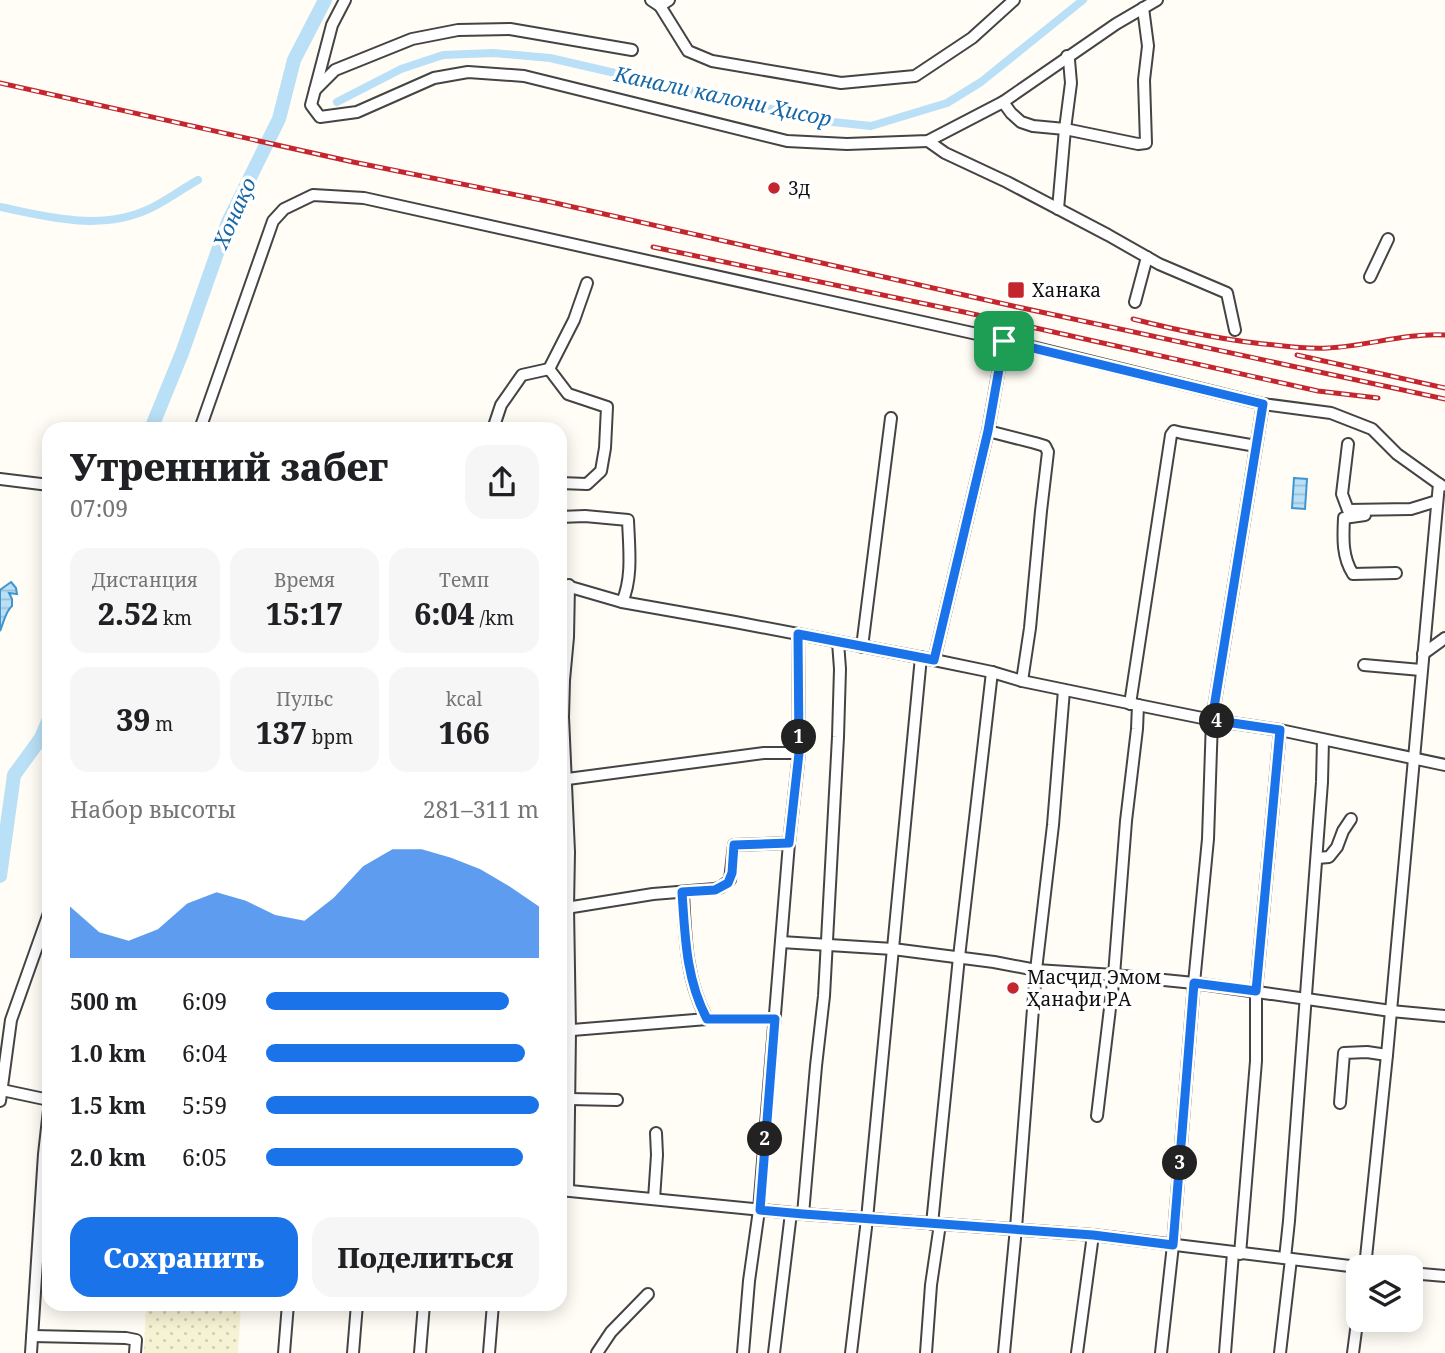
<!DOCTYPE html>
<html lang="ru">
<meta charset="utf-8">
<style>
body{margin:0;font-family:"Noto Serif",serif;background:#f6f6f6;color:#202124;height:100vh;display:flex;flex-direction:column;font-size:26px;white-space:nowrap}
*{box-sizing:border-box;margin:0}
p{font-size:23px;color:#757577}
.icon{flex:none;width:38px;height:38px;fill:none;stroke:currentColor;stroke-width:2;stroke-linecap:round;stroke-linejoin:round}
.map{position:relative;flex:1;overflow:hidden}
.drawer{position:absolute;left:42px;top:422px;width:525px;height:889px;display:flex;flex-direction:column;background:#fff;border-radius:21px;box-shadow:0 4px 18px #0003}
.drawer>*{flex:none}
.buttons{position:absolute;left:1346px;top:1255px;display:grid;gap:14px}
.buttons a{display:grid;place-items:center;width:77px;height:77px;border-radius:14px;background:#fff;box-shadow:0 4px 18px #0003;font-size:35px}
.pin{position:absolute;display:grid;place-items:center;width:60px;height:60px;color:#fff;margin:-30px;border-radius:14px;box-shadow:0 4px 10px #0006}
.km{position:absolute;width:35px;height:35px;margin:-18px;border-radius:50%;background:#222;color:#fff;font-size:19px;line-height:35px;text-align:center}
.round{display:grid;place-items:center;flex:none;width:74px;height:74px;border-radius:21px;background:#f6f6f6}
.headline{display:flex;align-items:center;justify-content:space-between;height:119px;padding:0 28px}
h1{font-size:38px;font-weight:800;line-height:52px}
.stats{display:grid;grid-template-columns:repeat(3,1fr);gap:10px;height:119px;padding:7px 28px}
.stats div{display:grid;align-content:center;border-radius:18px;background:#f6f6f6;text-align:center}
.stats b{font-size:30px;font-weight:800}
.stats small{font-size:19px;font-weight:400}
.stats p{font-size:19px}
.chart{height:196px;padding:14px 28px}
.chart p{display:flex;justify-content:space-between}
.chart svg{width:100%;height:126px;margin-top:7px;fill:#1a73e8;opacity:.7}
.action{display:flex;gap:14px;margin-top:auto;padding:14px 28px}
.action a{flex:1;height:80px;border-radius:21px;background:#1a73e8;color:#fff;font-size:28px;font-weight:800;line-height:80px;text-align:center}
.action a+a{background:#f6f6f6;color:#202124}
ul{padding:0 28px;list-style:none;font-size:23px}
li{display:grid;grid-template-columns:112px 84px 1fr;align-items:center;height:52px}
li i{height:18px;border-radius:9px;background:#1a73e8}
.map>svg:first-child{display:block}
.farmland{fill:url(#farmland-dots)}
.water{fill:url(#water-rules);stroke:#3f96cf;stroke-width:2}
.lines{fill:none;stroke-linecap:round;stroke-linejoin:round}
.canal{stroke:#b9e0f7;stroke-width:8}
.river{stroke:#b9e0f7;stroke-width:14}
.minor-casing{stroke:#444;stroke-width:14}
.minor{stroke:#fff;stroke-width:10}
.rail-casing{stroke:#c4262e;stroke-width:5}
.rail{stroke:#fff;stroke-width:2.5;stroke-dasharray:8;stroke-linecap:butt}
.route-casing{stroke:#fff;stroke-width:14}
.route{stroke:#1a73e8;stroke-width:9}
.poi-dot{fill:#c4262e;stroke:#fff;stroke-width:2.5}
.labels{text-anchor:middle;stroke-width:7;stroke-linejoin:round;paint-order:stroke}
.poi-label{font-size:19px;fill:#111;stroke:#fff;text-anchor:start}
.water-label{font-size:21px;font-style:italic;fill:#1768a6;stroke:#fff}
</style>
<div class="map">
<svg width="1445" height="1353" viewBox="0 0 1445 1353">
<defs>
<pattern id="farmland-dots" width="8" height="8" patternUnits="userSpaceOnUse" patternTransform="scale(1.75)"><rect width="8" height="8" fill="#f6f3d4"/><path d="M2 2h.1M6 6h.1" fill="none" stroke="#d2cfb5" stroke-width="1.8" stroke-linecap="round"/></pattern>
<pattern id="water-rules" width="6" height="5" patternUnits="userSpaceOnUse" patternTransform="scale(1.75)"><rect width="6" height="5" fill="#b9e0f7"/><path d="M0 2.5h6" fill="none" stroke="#9ebfd3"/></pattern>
</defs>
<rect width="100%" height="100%" fill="#fffdf5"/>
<polygon class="farmland" points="146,1304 241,1304 238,1353 144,1353"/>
<g class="water">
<polygon points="1294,478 1307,479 1305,509 1292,508"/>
<path d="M11 582 16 588 17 594 9 593 12 599V606C5 612 4 622 0 631V590Z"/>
</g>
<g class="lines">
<g class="canal">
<polyline points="337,102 401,69 443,55 493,53 550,58 823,121 871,126 947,103 981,82 1083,0"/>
<path d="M0 207C50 217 102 232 151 208 167 200 182 189 198 180"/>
</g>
<g class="river">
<polyline points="151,429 182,353 228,222 279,119 294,60 325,0"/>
<polyline points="0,876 14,775 41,738 49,719"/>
</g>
<g class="minor-casing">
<g id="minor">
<polyline points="345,0 332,25 311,105 320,117 357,112 434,78 468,72 524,76 787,141 847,144 928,141 1003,102 1116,24 1157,0"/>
<polyline points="651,0 660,6 669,0"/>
<polyline points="659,0 660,6 688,51 712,61 841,83 915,76 972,38 1014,0"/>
<polyline points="315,90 335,70 412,39 458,30 510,29 632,50"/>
<polyline points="1003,102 1011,113 1021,122 1033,126 1065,129 1138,144 1146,143 1144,80 1148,46 1143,8"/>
<polyline points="928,141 945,153 1007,182 1108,235 1159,264 1227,293 1235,330"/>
<polyline points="1058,209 1065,129 1071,83 1069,60 1067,56"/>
<polyline points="1370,277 1388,239"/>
<polyline points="1135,302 1147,257"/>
<polyline points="200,429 273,221 284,209 313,195 364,198 1004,340 1263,404 1331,413 1372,429 1397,454 1439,484"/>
<polyline points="493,429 501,405 522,375 549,369"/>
<polyline points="988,431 1035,443 1045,446 1048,452 1041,511 1030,628 1022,681"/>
<polyline points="1348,444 1342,494 1348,510 1411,509 1437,501"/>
<polyline points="0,479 49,485"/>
<polyline points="560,483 587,484 601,471 605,448 607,407 568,394 549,369 574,320 587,283"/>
<path d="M1365 515 1344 518C1343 538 1342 557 1353 574L1396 573"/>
<path d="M560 517 585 516 628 520C629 547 633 578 622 602"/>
<polyline points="560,584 622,602 735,622 934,660 992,672 1022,681 1138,705 1212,720 1280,730 1445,765"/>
<polyline points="862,647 891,418"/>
<polyline points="1423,654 1445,638"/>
<polyline points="934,660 988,431 1004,340"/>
<polyline points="1364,665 1421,670"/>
<polyline points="1130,704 1171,435 1174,431 1182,433 1256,446"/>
<polyline points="560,780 764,753 799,753"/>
<polyline points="1317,858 1329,857 1337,847 1343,831 1351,819"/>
<path d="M683 892C685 936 686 981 707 1019"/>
<polyline points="560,909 653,894 715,889 721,887 730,880 734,845 789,843"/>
<polyline points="781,942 893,949 994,962 1036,970 1114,975 1194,983 1391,1011 1445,1016"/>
<polyline points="560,1031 707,1019 775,1019"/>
<polyline points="2,1090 49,1100"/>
<polyline points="569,1099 617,1100"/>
<polyline points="0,1101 11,1020 49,913"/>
<polyline points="1340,1103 1344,1053 1367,1052 1387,1055"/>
<polyline points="1097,1116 1114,975 1126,821 1137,729 1138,705"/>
<polyline points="560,1190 803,1214 1093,1235 1358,1267"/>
<polyline points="568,1190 570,1031 568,907 569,852 563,717 564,680 568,637 569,585"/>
<polyline points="654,1199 657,1155 656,1133"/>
<polyline points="803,1214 816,1066 824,996 838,737 840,669 838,642"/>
<polyline points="932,1224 959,957 992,672"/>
<polyline points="1240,1254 1256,1061 1256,991 1280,730"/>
<polyline points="1285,1258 1289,1221 1322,782 1323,740"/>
<polyline points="1365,1267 1387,1055 1439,484 1442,486"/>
<polyline points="1410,1273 1445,1276"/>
<polyline points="32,1336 126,1338 136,1340 135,1353"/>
<polyline points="31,1353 44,1154 49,1110"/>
<polyline points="284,1353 288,1304"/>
<polyline points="353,1353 357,1304"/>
<polyline points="420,1353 424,1304"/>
<polyline points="489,1353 493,1304"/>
<polyline points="597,1353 611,1332 648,1294"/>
<polyline points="743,1353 749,1281 759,1210 789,843 799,753 798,634"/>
<polyline points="774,1353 791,1213"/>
<polyline points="851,1353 867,1219 921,657"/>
<polyline points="926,1353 931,1285 940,1224"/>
<polyline points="1004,1353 1016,1228 1036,970 1053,825 1064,690"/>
<polyline points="1077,1353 1093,1235"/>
<polyline points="1161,1353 1173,1245 1194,983 1208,839 1212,720 1263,404"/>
<polyline points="1225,1353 1233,1253"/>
<polyline points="1280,1353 1291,1259"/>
<polyline points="1353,1353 1358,1315"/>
</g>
</g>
<use href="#minor" class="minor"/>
<g class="rail-casing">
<g id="rail">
<polyline points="0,83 353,162 551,202 1013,306 1445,399"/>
<polyline points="653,247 964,312 1318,391 1378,398"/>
<path d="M1133 319C1180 331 1227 341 1275 345 1292 347 1311 349 1328 348 1369 346 1404 333 1445 335"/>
<polyline points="1297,355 1445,388"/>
</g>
</g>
<use href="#rail" class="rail"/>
</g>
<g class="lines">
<g class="route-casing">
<path id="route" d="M1004 341 1263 404 1212 720 1280 730 1256 991 1194 983 1173 1245 1093 1235 803 1214 760 1210 775 1019H707C686 980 685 936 682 892L715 890 728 883 732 873 734 845 789 843 799 753 798 634 934 660 988 431Z"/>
</g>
<use href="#route" class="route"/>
</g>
<g class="poi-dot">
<circle cx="774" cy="188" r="7"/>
<rect x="1007" y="281" width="18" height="18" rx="3.5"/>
<circle cx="1013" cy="988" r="7"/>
</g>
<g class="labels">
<g class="poi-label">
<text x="788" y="195">3д</text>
<text x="1032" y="297">Ханака</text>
<text x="1027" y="984">Масҷид Эмом<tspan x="1027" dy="22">Ҳанафи РА</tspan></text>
</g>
<g class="water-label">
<text transform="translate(723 97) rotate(12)" y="7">Канали калони Ҳисор</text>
<text transform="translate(235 213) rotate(-66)" y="7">Хонақо</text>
</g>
</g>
</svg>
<div class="buttons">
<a><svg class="icon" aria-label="layers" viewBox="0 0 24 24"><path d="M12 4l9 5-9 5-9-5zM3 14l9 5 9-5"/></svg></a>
</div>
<div class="pin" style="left:1004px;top:341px;background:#1e9e55"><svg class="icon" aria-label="arrive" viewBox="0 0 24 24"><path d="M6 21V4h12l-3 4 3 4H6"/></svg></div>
<b class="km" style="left:799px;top:737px">1</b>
<b class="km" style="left:765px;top:1139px">2</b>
<b class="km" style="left:1180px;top:1163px">3</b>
<b class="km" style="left:1217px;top:721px">4</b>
<section class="drawer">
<div class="headline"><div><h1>Утренний забег</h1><p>07:09</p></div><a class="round"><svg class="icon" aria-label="share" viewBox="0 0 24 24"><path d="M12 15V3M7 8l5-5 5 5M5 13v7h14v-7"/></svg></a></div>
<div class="stats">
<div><p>Дистанция</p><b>2.52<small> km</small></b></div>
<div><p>Время</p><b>15:17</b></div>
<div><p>Темп</p><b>6:04<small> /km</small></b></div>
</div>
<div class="stats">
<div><b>39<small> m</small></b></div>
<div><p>Пульс</p><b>137<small> bpm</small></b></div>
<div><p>kcal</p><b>166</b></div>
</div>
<div class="chart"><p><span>Набор высоты</span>281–311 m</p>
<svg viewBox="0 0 160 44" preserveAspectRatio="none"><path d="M0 44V26L10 35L20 38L30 34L40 25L50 21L60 24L70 29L80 31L90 23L100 12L110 6L120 6L130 9L140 13L150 19L160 26V44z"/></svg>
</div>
<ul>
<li><b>500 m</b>6:09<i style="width:89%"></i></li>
<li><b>1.0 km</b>6:04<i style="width:95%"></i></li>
<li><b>1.5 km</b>5:59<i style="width:100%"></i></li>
<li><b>2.0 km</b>6:05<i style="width:94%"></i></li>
</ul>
<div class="action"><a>Сохранить</a><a>Поделиться</a></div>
</section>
</div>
